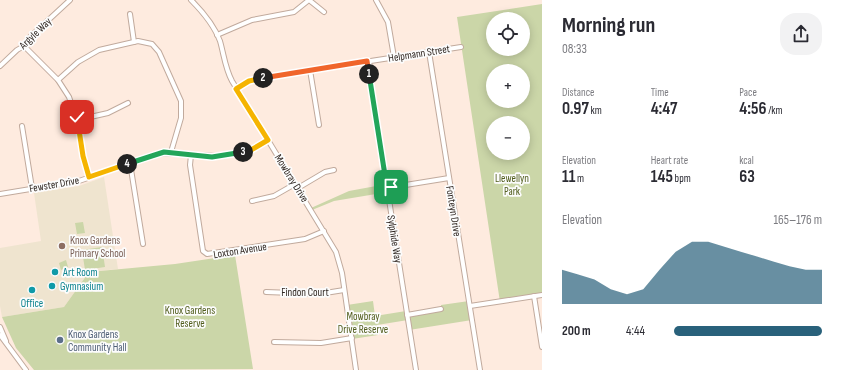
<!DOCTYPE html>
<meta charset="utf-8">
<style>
body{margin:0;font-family:"Sofia Sans Condensed",sans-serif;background:#f2f2f3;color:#2b2b33;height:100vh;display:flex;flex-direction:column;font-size:15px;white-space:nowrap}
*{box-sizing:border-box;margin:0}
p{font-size:13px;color:#7c7c81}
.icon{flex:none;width:22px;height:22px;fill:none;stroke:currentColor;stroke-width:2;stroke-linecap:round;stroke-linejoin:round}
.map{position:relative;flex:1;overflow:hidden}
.sheet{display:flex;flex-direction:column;background:#fff;width:300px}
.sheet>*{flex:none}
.fabs{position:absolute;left:486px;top:12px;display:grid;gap:8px}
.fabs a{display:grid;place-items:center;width:44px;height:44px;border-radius:50%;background:#fff;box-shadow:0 2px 10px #0003;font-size:20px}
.pin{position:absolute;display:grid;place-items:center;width:34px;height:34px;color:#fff;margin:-17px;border-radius:8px;box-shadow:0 2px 6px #0006}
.km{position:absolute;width:20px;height:20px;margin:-10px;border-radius:50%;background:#222;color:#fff;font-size:11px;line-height:20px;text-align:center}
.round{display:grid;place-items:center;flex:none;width:42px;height:42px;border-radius:16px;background:#f2f2f3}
.head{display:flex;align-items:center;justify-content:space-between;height:68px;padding:0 20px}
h1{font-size:22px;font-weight:700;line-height:30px}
.stats{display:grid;grid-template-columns:repeat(3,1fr);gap:6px;height:68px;padding:4px 20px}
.stats div{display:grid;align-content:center}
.stats b{font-size:17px;font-weight:700}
.stats small{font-size:11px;font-weight:400}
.stats p{font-size:11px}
.chart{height:112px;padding:8px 20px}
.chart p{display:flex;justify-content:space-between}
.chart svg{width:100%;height:72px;margin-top:4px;fill:#29617b;opacity:.7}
ul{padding:0 20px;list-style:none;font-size:13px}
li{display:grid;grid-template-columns:64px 48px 1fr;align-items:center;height:30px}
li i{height:10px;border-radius:5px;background:#29617b}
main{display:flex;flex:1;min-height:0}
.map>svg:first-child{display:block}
.education{fill:#efe4cf}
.green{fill:#cbd6a8;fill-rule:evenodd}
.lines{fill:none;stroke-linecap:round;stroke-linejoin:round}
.street-casing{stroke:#c1aa9d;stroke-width:6}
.street{stroke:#fff;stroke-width:4}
.split-1-casing{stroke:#fff;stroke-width:8}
.split-2-casing{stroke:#fff;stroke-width:8}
.split-3-casing{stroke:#fff;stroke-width:8}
.split-4-casing{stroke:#fff;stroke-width:8}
.split-5-casing{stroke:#fff;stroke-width:8}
.split-1{stroke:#22a559;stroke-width:5}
.split-2{stroke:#f0652b;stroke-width:5}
.split-3{stroke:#f5b400;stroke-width:5}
.split-4{stroke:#22a559;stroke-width:5}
.split-5{stroke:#f5b400;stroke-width:5}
.education-dot{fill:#8d6e63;stroke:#fcfcfc;stroke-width:1.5}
.culture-dot{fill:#0f9aa8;stroke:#fcfcfc;stroke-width:1.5}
.service-dot{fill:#5c6f8a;stroke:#fcfcfc;stroke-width:1.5}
.labels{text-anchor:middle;stroke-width:3.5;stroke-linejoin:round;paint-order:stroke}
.street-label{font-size:11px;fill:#302722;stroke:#fcfcfc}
.park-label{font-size:11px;fill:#515d1d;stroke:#fcfcfc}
.education-label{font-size:11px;fill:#785e54;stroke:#fcfcfc;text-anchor:start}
.culture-label{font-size:11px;fill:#0d838f;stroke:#fcfcfc;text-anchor:start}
.service-label{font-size:11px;fill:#4e5e75;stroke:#fcfcfc;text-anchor:start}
</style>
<main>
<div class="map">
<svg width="542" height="370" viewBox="0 0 542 370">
<rect width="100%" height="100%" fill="#feebdf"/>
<polygon class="education" points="104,177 118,269 89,272 64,307 2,317 0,306 0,248 41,241 34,193 79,186"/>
<g class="green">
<path d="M542 4V295L500 302 457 17ZM493 19H523V49H493ZM493 71H523V101H493ZM493 123H523V153H493Z"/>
<polygon points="387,184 388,192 334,201 312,210 311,208 349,191"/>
<polygon points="83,222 85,233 77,234 75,223"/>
<polygon points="102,247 105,267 85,270 82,250"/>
<polygon points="235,255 253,369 34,370 16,348 2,317 64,307 89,272 175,264"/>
<polygon points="66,260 68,267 61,270 59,263"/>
<polygon points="373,301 375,316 406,311 407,315 441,309 441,305 469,301 472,320 409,330 408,320 377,325 378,335 352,339 347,305"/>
</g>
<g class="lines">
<g class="street-casing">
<g id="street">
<path d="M191 0C203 12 214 25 220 41 224 55 225 68 232 81L336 252 342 273 356 370"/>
<polyline points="376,0 388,22 394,57"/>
<polyline points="130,14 134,42"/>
<polyline points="217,35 252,20 294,12 309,0 324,12"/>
<polyline points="24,46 58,80 69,97 77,120 83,156 89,177"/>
<polyline points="429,52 480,370"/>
<polyline points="367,61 416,370"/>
<polyline points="0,66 17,50 24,46 30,37 70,0"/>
<polyline points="310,70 319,125"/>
<polyline points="58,80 78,62 99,50 138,41 152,44 159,52 181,101 181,118 171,152"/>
<polyline points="236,89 249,81 261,78 461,47"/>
<polyline points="77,120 108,113 128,103"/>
<polyline points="22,126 32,188"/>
<polyline points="191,155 190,165 203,251 207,254 305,239 324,231"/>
<polyline points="130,163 143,244"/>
<polyline points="298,188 325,172 334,170"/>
<polyline points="387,188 449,178"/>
<polyline points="0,194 79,181 160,153 217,156 248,151 268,140"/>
<polyline points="252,201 274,196 295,184"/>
<polyline points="266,292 319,294 344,290"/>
<polyline points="534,296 542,347"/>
<polyline points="470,306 542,295"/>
<polyline points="407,315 441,309"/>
<polyline points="0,327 6,341"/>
<polyline points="0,335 26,370"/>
<polyline points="274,342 321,343 352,338"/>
</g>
</g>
<use href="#street" class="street"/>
</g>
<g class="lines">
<g class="split-1-casing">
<polyline id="split-1" points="369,74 387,188 391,187"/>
</g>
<g class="split-2-casing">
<polyline id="split-2" points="263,78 367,61 369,74"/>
</g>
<g class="split-3-casing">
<polyline id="split-3" points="243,152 251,150 268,140 236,89 249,81 263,78"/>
</g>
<g class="split-4-casing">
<polyline id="split-4" points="127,164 164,152 212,157 243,152"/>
</g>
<g class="split-5-casing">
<polyline id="split-5" points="77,117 83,156 89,177 127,164"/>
</g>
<use href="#split-1" class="split-1"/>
<use href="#split-2" class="split-2"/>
<use href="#split-3" class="split-3"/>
<use href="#split-4" class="split-4"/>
<use href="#split-5" class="split-5"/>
</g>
<circle class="education-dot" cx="62" cy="246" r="4"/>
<g class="culture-dot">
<circle cx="55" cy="272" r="4"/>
<circle cx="52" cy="286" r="4"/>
<circle cx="32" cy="290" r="4"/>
</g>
<circle class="service-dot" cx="60" cy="340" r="4"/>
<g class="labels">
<g class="street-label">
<text transform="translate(35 33) rotate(-44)" y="4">Argyle Way</text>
<text transform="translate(419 53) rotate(-9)" y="4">Helpmann Street</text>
<text transform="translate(292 178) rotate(58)" y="4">Mowbray Drive</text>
<text transform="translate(54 184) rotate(-10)" y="4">Fewster Drive</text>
<text transform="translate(454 211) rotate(81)" y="4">Fonteyn Drive</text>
<text transform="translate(395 239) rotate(81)" y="4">Sylphide Way</text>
<text transform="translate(240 250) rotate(-9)" y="4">Loxton Avenue</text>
<text x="305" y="296">Findon Court</text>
</g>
<g class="park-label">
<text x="512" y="182">Llewellyn<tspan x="512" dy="13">Park</tspan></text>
<text x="190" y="314">Knox Gardens<tspan x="190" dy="13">Reserve</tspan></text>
<text x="363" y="320">Mowbray<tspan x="363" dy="13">Drive Reserve</tspan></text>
</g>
<g class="education-label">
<text x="70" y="244">Knox Gardens<tspan x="70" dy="13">Primary School</tspan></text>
</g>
<g class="culture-label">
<text x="63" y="276">Art Room</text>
<text x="60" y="290">Gymnasium</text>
<text x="32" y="307" text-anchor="middle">Office</text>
</g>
<g class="service-label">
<text x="68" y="338">Knox Gardens<tspan x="68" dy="13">Community Hall</tspan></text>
</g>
</g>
</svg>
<div class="fabs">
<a><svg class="icon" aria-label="locate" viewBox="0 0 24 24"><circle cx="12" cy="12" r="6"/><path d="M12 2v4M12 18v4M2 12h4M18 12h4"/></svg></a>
<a>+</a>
<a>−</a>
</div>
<div class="pin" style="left:391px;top:187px;background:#1e9e55"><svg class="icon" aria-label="arrive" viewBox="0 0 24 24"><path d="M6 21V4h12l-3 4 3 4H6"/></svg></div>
<div class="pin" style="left:77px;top:117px;background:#d93025"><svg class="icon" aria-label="check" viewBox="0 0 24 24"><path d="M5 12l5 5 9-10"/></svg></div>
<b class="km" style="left:369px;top:74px">1</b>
<b class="km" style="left:263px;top:78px">2</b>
<b class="km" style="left:243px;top:152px">3</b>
<b class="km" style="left:127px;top:164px">4</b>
</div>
<section class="sheet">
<div class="head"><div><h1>Morning run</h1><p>08:33</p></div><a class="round"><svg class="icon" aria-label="share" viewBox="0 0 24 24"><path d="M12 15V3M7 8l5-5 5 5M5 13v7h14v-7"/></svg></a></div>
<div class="stats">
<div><p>Distance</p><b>0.97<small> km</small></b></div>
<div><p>Time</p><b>4:47</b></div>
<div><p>Pace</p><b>4:56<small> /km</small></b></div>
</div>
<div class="stats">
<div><p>Elevation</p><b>11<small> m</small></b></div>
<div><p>Heart rate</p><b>145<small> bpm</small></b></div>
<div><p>kcal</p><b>63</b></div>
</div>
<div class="chart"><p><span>Elevation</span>165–176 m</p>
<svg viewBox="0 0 160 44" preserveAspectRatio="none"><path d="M0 44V23L10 26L20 29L30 35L40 38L50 35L60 23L70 12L80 6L90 6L100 9L110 12L120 15L130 18L140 21L150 23L160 23V44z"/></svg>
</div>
<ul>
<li><b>200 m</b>4:44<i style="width:100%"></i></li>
</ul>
</section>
</main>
